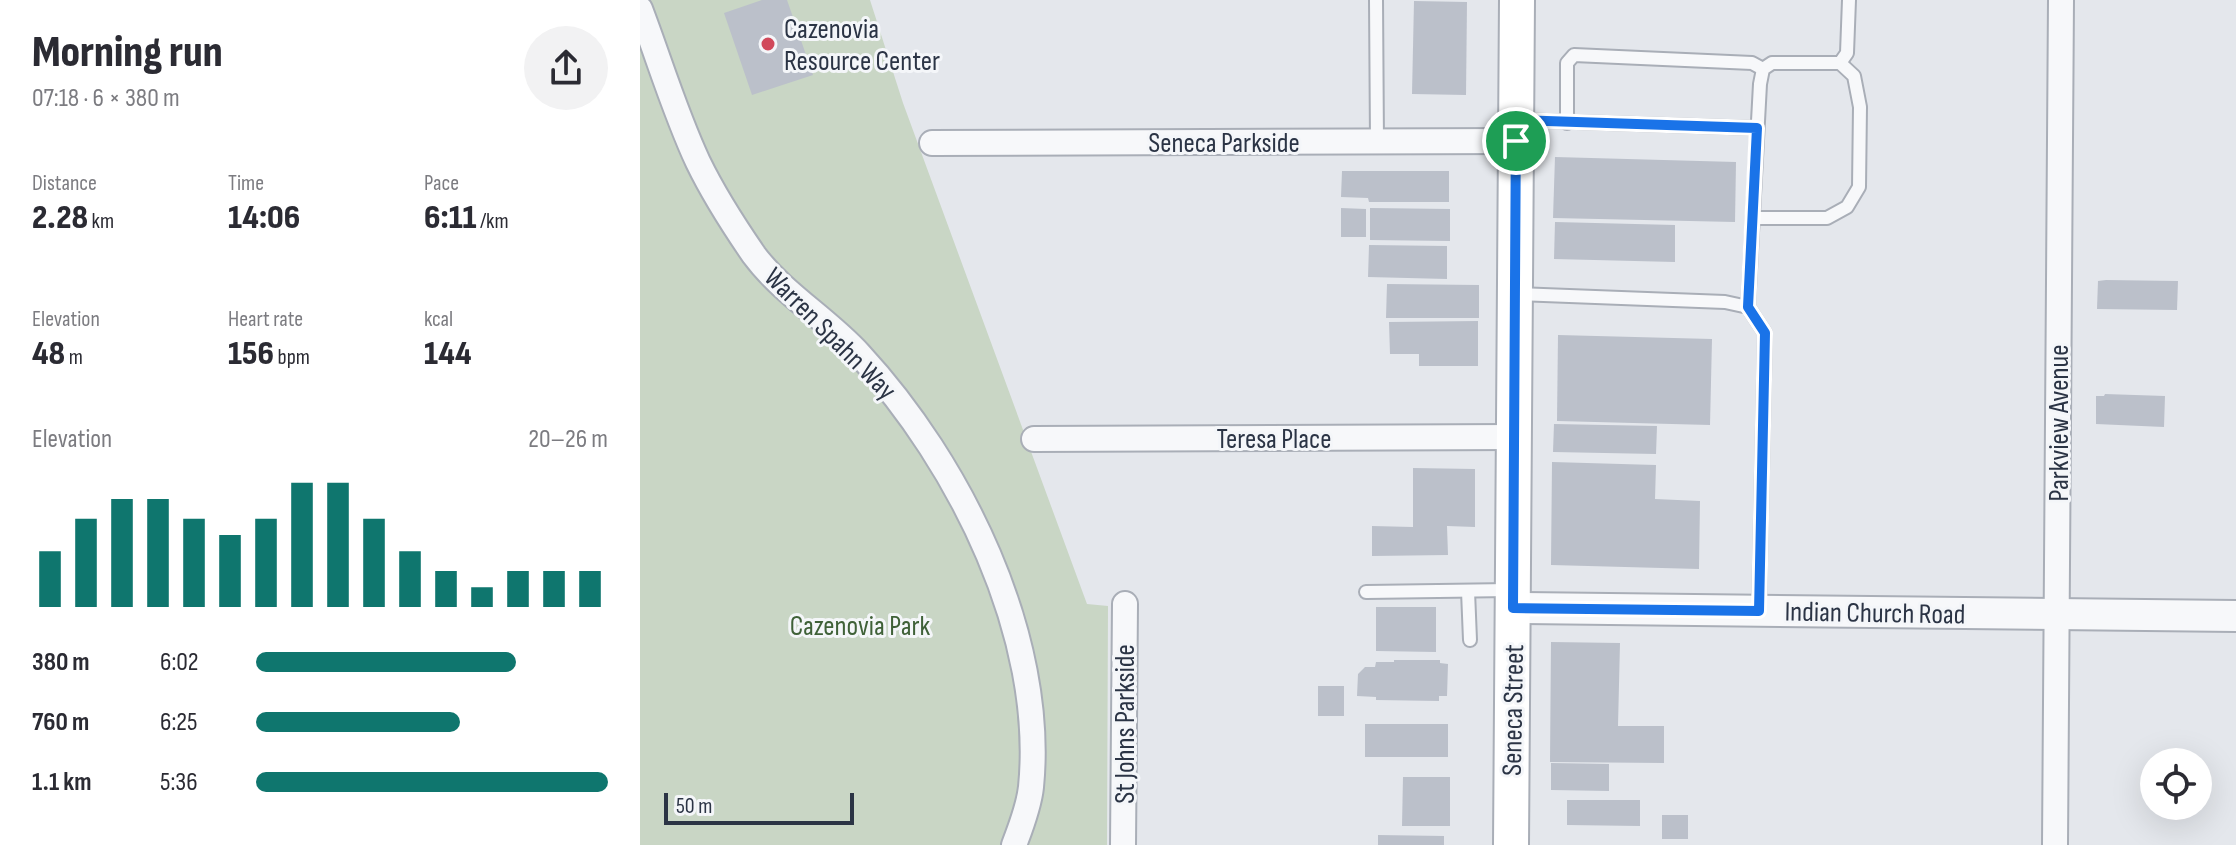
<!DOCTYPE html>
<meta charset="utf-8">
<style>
body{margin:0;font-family:"Sofia Sans Condensed",sans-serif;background:#f2f2f3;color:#2b2b33;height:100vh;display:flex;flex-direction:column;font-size:30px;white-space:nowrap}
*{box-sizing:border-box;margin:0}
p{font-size:26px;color:#7c7c81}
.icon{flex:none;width:44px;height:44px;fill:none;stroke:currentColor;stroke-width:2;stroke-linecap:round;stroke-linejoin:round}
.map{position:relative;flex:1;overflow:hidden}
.details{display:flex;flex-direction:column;background:#fff;width:640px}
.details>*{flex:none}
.controls{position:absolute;left:1500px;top:748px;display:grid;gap:16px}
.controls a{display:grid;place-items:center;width:72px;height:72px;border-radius:50%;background:#fff;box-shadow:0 8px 32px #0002;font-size:40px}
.scale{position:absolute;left:24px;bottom:20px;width:190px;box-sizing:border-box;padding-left:8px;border:4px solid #2b3445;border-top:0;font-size:22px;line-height:28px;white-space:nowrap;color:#2b3445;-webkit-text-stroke:6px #f4f6f9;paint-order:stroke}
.pin{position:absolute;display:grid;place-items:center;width:68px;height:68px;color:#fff;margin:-34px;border:4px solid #fff;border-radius:50%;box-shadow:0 2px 8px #0007}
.round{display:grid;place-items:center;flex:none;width:84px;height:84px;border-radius:42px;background:#f2f2f3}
.overview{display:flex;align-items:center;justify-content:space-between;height:136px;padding:0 32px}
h1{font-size:44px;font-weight:800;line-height:60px}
.figures{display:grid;grid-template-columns:repeat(3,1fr);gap:12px;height:136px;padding:8px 32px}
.figures div{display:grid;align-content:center}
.figures b{font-size:34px;font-weight:800}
.figures small{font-size:22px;font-weight:400}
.figures p{font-size:22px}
.chart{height:224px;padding:16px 32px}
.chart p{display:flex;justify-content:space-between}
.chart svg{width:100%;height:144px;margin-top:8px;stroke:#0f766e;stroke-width:6}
ul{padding:0 32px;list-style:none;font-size:26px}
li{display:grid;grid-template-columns:128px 96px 1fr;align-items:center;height:60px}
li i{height:20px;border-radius:10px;background:#0f766e}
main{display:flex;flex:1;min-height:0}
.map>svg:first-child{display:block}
.green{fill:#c9d6c5}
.building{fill:#bbc0ca}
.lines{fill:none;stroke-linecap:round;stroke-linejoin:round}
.service-casing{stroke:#a9aeb7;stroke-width:16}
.minor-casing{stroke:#a9aeb7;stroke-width:28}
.tertiary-casing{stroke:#a9aeb7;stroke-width:34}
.secondary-casing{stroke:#a9aeb7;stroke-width:38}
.service{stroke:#f7f8fa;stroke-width:12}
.minor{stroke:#f7f8fa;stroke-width:24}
.tertiary{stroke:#f7f8fa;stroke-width:30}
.secondary{stroke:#fff;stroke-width:34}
.route-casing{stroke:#fff;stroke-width:16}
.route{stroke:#1a73e8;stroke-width:10}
.poi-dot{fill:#d1495b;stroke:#f4f6f9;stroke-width:3}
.labels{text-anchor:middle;stroke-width:6;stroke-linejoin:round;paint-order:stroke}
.poi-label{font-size:28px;fill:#2b3445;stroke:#f4f6f9;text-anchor:start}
.street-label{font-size:28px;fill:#2b3445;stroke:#f4f6f9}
.park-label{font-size:28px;fill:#3f6138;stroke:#f4f6f9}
</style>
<main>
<section class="details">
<div class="overview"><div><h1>Morning run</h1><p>07:18 · 6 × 380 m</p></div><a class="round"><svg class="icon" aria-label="share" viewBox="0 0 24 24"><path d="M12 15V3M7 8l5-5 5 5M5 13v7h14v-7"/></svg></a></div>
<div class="figures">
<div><p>Distance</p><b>2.28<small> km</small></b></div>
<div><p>Time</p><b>14:06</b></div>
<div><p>Pace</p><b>6:11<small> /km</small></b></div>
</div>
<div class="figures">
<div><p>Elevation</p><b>48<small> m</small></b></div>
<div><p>Heart rate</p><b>156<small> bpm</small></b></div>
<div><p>kcal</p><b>144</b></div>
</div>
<div class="chart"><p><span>Elevation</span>20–26 m</p>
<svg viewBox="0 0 160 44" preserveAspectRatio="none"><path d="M5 44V27M15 44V17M25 44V11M35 44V11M45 44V17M55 44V22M65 44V17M75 44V6M85 44V6M95 44V17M105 44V27M115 44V33M125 44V38M135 44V33M145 44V33M155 44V33"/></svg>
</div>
<ul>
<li><b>380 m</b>6:02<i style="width:74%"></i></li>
<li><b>760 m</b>6:25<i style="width:58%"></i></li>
<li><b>1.1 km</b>5:36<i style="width:100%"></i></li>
</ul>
</section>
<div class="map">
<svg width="1596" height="845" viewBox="0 0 1596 845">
<rect width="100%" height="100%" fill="#e4e7ec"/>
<polygon class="green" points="0,0 230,0 263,103 447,604 468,606 467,845 0,845"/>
<g class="building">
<polygon points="122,0 147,0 173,75 112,95 84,13"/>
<polygon points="774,1 827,2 826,95 772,94"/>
<polygon points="915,157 1096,162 1095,222 913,218"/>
<polygon points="702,171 809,171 809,202 729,202 728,198 701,197"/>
<polygon points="701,208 726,209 726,237 701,237"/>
<polygon points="730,208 810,209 810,241 730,240"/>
<polygon points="915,222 1035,225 1035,262 914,259"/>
<polygon points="729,245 807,246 807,279 728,277"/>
<polygon points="1466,280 1538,281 1537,310 1457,309 1458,281"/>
<polygon points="747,284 839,285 839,318 746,318"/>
<polygon points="838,321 838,366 779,366 779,354 750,354 749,322"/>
<polygon points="918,335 1072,339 1070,425 917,421"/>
<polygon points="1465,394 1525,396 1524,427 1456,424 1456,396 1464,396"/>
<polygon points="914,424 1017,426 1016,454 913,452"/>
<polygon points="912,462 1016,465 1015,499 1060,501 1059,569 911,565"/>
<polygon points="773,468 835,469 835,527 807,526 808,555 732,556 732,526 773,527"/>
<polygon points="736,607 796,607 796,652 736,651"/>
<polygon points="911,642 980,643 978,726 1024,726 1024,763 910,762"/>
<polygon points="754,660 800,660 800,663 808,664 807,696 799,696 799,701 736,700 736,697 717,696 718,674 725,667 735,667 736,662 754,662"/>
<rect x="678" y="686" width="26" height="30"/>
<rect x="725" y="724" width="83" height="33"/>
<polygon points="911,763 969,764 969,791 911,790"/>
<polygon points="763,777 810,777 810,826 762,826"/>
<polygon points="927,800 1000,800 1000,826 927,825"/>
<rect x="1022" y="815" width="26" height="24"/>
<polygon points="738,835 804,836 804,845 738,845"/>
</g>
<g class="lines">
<g class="service-casing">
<g id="service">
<polyline points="736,0 737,142"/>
<polyline points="879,120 1117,128"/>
<polyline points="927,123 927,63 934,55 1112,63 1123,69"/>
<polyline points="1113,218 1187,218 1207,207 1219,187 1220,107 1214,76 1200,63"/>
<polyline points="878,294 1085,302 1108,307 1125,333 1119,609"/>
<polyline points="1108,307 1120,84 1123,69 1132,63 1200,63 1207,53 1209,0"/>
<polyline points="828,591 830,640"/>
<polyline points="726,592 870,590"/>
</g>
</g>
<g class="minor-casing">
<g id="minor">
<path d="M0 9C19 59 35 113 58 162 73 193 94 226 114 255 142 293 187 319 219 354 320 463 406 636 391 787 389 806 381 827 374 845"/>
<polyline points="292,143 876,141"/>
<polyline points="394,439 874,437"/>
<polyline points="483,845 485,604"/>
<polyline points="1415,845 1421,0"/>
</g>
</g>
<g class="tertiary-casing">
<polyline id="tertiary" points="873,608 1596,616"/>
</g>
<g class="secondary-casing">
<polyline id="secondary" points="871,845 877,0"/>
</g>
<use href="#service" class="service"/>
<use href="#minor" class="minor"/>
<use href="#tertiary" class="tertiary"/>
<use href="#secondary" class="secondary"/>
</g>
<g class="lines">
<g class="route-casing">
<polygon id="route" points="876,120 1117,128 1108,307 1125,333 1119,611 873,608"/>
</g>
<use href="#route" class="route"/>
</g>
<circle class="poi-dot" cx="128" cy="44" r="8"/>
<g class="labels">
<g class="poi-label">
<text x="144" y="38">Cazenovia<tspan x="144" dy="32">Resource Center</tspan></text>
</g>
<g class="street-label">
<text x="584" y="152">Seneca Parkside</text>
<text transform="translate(191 333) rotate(45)" y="10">Warren Spahn Way</text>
<text transform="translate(1418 423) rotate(-90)" y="10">Parkview Avenue</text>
<text x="634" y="448">Teresa Place</text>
<text transform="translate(1235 612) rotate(1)" y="10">Indian Church Road</text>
<text transform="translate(872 710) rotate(-89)" y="10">Seneca Street</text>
<text transform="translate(484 724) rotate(-90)" y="10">St Johns Parkside</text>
</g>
<g class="park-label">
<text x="220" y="635">Cazenovia Park</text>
</g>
</g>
</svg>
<div class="controls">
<a><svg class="icon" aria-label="locate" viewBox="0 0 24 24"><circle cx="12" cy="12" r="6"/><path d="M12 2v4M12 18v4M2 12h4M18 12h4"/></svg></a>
</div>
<div class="scale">50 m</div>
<div class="pin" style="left:876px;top:141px;background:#1e9e55"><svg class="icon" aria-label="arrive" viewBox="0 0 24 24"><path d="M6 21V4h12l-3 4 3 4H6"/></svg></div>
</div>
</main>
